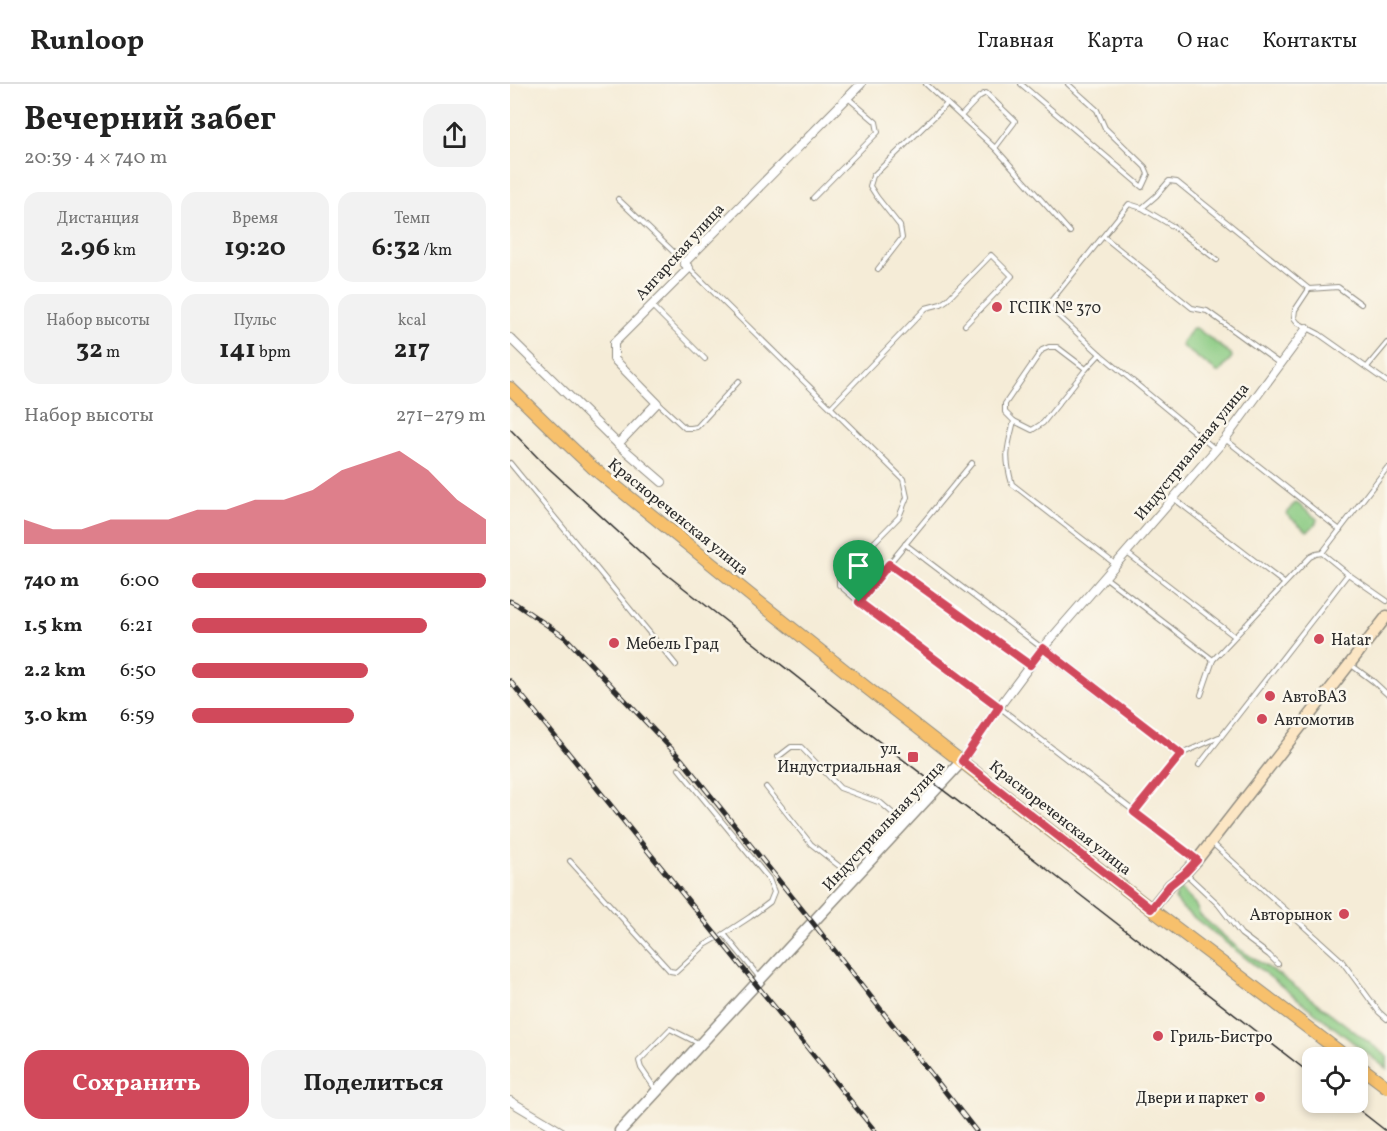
<!DOCTYPE html>
<html lang="ru">
<meta charset="utf-8">
<style>
body{margin:0;font-family:Vollkorn,serif;background:#f2f2f2;color:#222;height:100vh;display:flex;flex-direction:column;font-size:22px;white-space:nowrap}
*{box-sizing:border-box;margin:0}
p{font-size:20px;color:#767676}
.icon{flex:none;width:33px;height:33px;fill:none;stroke:currentColor;stroke-width:2;stroke-linecap:round;stroke-linejoin:round}
.map{position:relative;flex:1;overflow:hidden}
.sheet{display:flex;flex-direction:column;background:#fff;width:510px}
.sheet>*{flex:none}
.controls{position:absolute;left:792px;top:963px;display:grid;gap:12px}
.controls a{display:grid;place-items:center;width:66px;height:66px;border-radius:12px;background:#fff;box-shadow:0 3px 9px #0003;font-size:30px}
.pin{position:absolute;display:grid;place-items:center;width:51px;height:51px;color:#fff;margin:-62px -26px;border-radius:50% 50% 50% 0;rotate:-45deg;box-shadow:0 0 6px #0007}
.pin .icon{rotate:45deg}
.round{display:grid;place-items:center;flex:none;width:63px;height:63px;border-radius:18px;background:#f2f2f2}
.head{display:flex;align-items:center;justify-content:space-between;height:102px;padding:0 24px}
h1{font-size:33px;font-weight:700;line-height:45px}
.metrics{display:grid;grid-template-columns:repeat(3,1fr);gap:9px;height:102px;padding:6px 24px}
.metrics div{display:grid;align-content:center;border-radius:15px;background:#f2f2f2;text-align:center}
.metrics b{font-size:26px;font-weight:700}
.metrics small{font-size:16px;font-weight:400}
.metrics p{font-size:16px}
.chart{height:168px;padding:12px 24px}
.chart p{display:flex;justify-content:space-between}
.chart svg{width:100%;height:108px;margin-top:6px;fill:#d1495b;opacity:.7}
.button{display:flex;gap:12px;margin-top:auto;padding:12px 24px}
.button a{flex:1;height:69px;border-radius:18px;background:#d1495b;color:#fff;font-size:24px;font-weight:700;line-height:69px;text-align:center}
.button a+a{background:#f2f2f2;color:#222}
ul{padding:0 24px;list-style:none;font-size:20px}
li{display:grid;grid-template-columns:96px 72px 1fr;align-items:center;height:45px}
li i{height:15px;border-radius:8px;background:#d1495b}
header{display:flex;align-items:center;gap:36px;box-sizing:border-box;height:84px;padding:0 30px;background:#fff;border-bottom:2px solid #e0e0e0}
header strong{font-size:28px}
nav{display:flex;gap:33px;margin-inline-start:auto;font-size:21px}
main{display:flex;flex:1;min-height:0}
.map>svg:first-child{display:block}
.green{fill:#8aca82;stroke:#5a7a56;stroke-width:1.5}
.lines{fill:none;stroke-linecap:round;stroke-linejoin:round}
.service-casing{stroke:#908c81;stroke-width:6}
.minor-casing{stroke:#908c81;stroke-width:10}
.tertiary-casing{stroke:#908c81;stroke-width:13}
.secondary-casing{stroke:#908c81;stroke-width:13}
.primary-casing{stroke:#908c81;stroke-width:14}
.service{stroke:#fff;stroke-width:4}
.minor{stroke:#fff;stroke-width:8}
.tertiary{stroke:#fff;stroke-width:10}
.secondary{stroke:#fce6c4;stroke-width:10}
.primary{stroke:#f7c06c;stroke-width:12}
.tram{stroke:#2b2b2b;stroke-width:1.5}
.rail-casing{stroke:#2b2b2b;stroke-width:5}
.rail{stroke:#fbf7ec;stroke-width:3;stroke-dasharray:9;stroke-linecap:butt}
.route-casing{stroke:#fff;stroke-width:12}
.route{stroke:#d1495b;stroke-width:8}
.poi-dot{fill:#d1495b;stroke:#fbf7ec;stroke-width:2}
.labels{text-anchor:middle;stroke-width:5;stroke-linejoin:round;paint-order:stroke}
.street-label{font-size:16px;fill:#2b2b2b;stroke:#fbf7ec}
.poi-label{font-size:16px;fill:#2b2b2b;stroke:#fbf7ec;text-anchor:start}
</style>
<header>
<strong>Runloop</strong>
<nav><a>Главная</a><a>Карта</a><a>О нас</a><a>Контакты</a></nav>
</header>
<main>
<section class="sheet">
<div class="head"><div><h1>Вечерний забег</h1><p>20:39 · 4 × 740 m</p></div><a class="round"><svg class="icon" aria-label="share" viewBox="0 0 24 24"><path d="M12 15V3M7 8l5-5 5 5M5 13v7h14v-7"/></svg></a></div>
<div class="metrics">
<div><p>Дистанция</p><b>2.96<small> km</small></b></div>
<div><p>Время</p><b>19:20</b></div>
<div><p>Темп</p><b>6:32<small> /km</small></b></div>
</div>
<div class="metrics">
<div><p>Набор высоты</p><b>32<small> m</small></b></div>
<div><p>Пульс</p><b>141<small> bpm</small></b></div>
<div><p>kcal</p><b>217</b></div>
</div>
<div class="chart"><p><span>Набор высоты</span>271–279 m</p>
<svg viewBox="0 0 160 44" preserveAspectRatio="none"><path d="M0 44V34L10 38L20 38L30 34L40 34L50 34L60 30L70 30L80 26L90 26L100 22L110 14L120 10L130 6L140 14L150 26L160 34V44z"/></svg>
</div>
<ul>
<li><b>740 m</b>6:00<i style="width:100%"></i></li>
<li><b>1.5 km</b>6:21<i style="width:80%"></i></li>
<li><b>2.2 km</b>6:50<i style="width:60%"></i></li>
<li><b>3.0 km</b>6:59<i style="width:55%"></i></li>
</ul>
<div class="button"><a>Сохранить</a><a>Поделиться</a></div>
</section>
<div class="map">
<svg width="877" height="1047" viewBox="0 0 877 1047">
<rect width="100%" height="100%" fill="#fbf7ec"/>
<filter id="ink" filterUnits="userSpaceOnUse"><feTurbulence type="fractalNoise" baseFrequency=".0167" numOctaves="2"/><feDisplacementMap in="SourceGraphic" scale="12" xChannelSelector="R" yChannelSelector="G"/><feConvolveMatrix kernelMatrix="1 2 1 2 8 2 1 2 1" color-interpolation-filters="sRGB"/></filter>
<filter id="wash" filterUnits="userSpaceOnUse"><feTurbulence type="fractalNoise" baseFrequency=".008" numOctaves="4" result="noise"/><feDisplacementMap in="SourceGraphic" scale="24" xChannelSelector="R" yChannelSelector="G"/><feGaussianBlur stdDeviation="1.35" result="paint"/><feColorMatrix in="noise" values="0 0 0 0 0 0 0 0 0 0 0 0 0 0 0 0 0 1.4 0 .05"/><feComposite in="paint" operator="in"/></filter>
<g filter="url(#wash)">
<rect width="100%" height="100%" fill="#f5ecd7"/>
<g class="green">
<polygon points="683,244 686,244 721,270 722,273 710,288 707,288 672,262 672,259"/>
<path d="M787 419 807 435C807 439 801 446 797 447L777 431C778 427 782 420 787 419Z"/>
<polygon points="669,804 685,820 690,831 729,865 771,892 877,972 877,985 673,825 665,815"/>
</g>
</g>
<g filter="url(#ink)">
<g class="lines">
<g class="service-casing">
<g id="service">
<polyline points="416,0 485,64 504,39 505,37 476,9 470,12 451,32"/>
<polyline points="511,0 632,103 638,90 635,83 595,44 587,26 558,0"/>
<polyline points="485,64 560,148"/>
<polyline points="303,114 368,48 366,38 338,14"/>
<polyline points="108,115 174,178"/>
<polyline points="632,124 664,143 707,176"/>
<polyline points="594,153 682,224 697,227 770,280"/>
<polyline points="179,184 393,395 397,413 389,433 329,494 329,501 349,518 489,623 686,775"/>
<polyline points="368,185 392,154 390,142 367,113 360,102 363,92 437,20"/>
<polyline points="799,205 785,226 784,234 788,239 809,250 877,298"/>
<polyline points="142,222 195,275"/>
<path d="M590 270 576 285 547 263H539L532 266 495 320V328L504 337C497 365 494 372 502 400L605 480"/>
<polyline points="857,283 877,259"/>
<polyline points="148,319 175,344 181,344 187,343 229,297"/>
<polyline points="321,323 416,224 431,220 437,216 481,171 502,192 455,241"/>
<polyline points="504,337 522,346 533,339 576,285"/>
<polyline points="715,355 830,446"/>
<polyline points="705,365 590,270 540,224 541,217 619,120 632,124 646,112 659,97 667,98 799,205 828,203 851,220"/>
<polyline points="0,379 166,581"/>
<polyline points="663,414 774,499"/>
<polyline points="395,460 532,564"/>
<polyline points="617,469 724,552"/>
<polyline points="812,469 838,490 877,517"/>
<polyline points="379,480 462,379"/>
<polyline points="596,494 703,576"/>
<polyline points="349,518 379,480 519,580"/>
<polyline points="840,580 864,598 877,610"/>
<polyline points="691,611 703,576 800,473 806,470 812,469 877,384"/>
<polyline points="613,626 671,670 709,653"/>
<polyline points="268,673 281,663 291,663 330,704 371,719 394,739"/>
<polyline points="689,681 838,490"/>
<polyline points="169,685 259,795 264,808 260,818 240,833 214,850 250,894"/>
<polyline points="256,703 301,760 343,793"/>
<polyline points="624,728 671,670"/>
<polyline points="701,758 831,876 869,928 877,935"/>
<polyline points="60,777 160,887 166,888 195,861 214,850"/>
<polyline points="675,789 708,820 731,850 759,871 768,880"/>
<polyline points="146,1006 131,984 129,977 160,945 190,960"/>
</g>
</g>
<g class="minor-casing">
<g id="minor">
<polyline points="0,254 108,360 152,398"/>
<polyline points="108,360 147,319 104,275 104,259 179,184 174,179 351,0"/>
<polyline points="533,564 612,625"/>
<polyline points="452,677 489,623 533,564 715,355 797,244"/>
<polyline points="0,1017 50,1047"/>
</g>
</g>
<g class="tertiary-casing">
<polyline id="tertiary" points="110,1047 452,677"/>
</g>
<g class="secondary-casing">
<polyline id="secondary" points="641,825 660,801 675,789 687,776 877,532"/>
</g>
<g class="primary-casing">
<g id="primary">
<polyline points="0,304 44,347 82,383 245,515 357,604 641,825 838,974"/>
<polyline points="848,981 877,1003"/>
</g>
</g>
<use href="#service" class="service"/>
<use href="#minor" class="minor"/>
<use href="#tertiary" class="tertiary"/>
<use href="#secondary" class="secondary"/>
<use href="#primary" class="primary"/>
<g class="tram">
<polyline points="0,345 32,378 142,479 358,649 538,786 802,991"/>
<polyline points="839,1018 876,1047"/>
</g>
<g class="rail-casing">
<g id="rail">
<polyline points="0,517 6,520 56,554 172,676 303,839 466,1047"/>
<polyline points="0,597 365,1047"/>
</g>
</g>
<use href="#rail" class="rail"/>
</g>
</g>
<g class="lines" filter="url(#ink)">
<g class="route-casing">
<polygon id="route" points="379,480 520,581 533,564 671,670 624,728 687,776 675,789 660,801 641,825 452,677 489,623 349,518"/>
</g>
<use href="#route" class="route"/>
</g>
<g class="poi-dot">
<circle cx="487" cy="223" r="6"/>
<circle cx="809" cy="555" r="6"/>
<circle cx="104" cy="559" r="6"/>
<circle cx="760" cy="612" r="6"/>
<circle cx="752" cy="635" r="6"/>
<rect x="397" y="667" width="12" height="12" rx="3"/>
<circle cx="834" cy="830" r="6"/>
<circle cx="648" cy="952" r="6"/>
<circle cx="750" cy="1013" r="6"/>
</g>
<g class="labels">
<g class="street-label">
<text transform="translate(169 167) rotate(-48)" y="6">Ангарская улица</text>
<text transform="translate(681 367) rotate(-51)" y="6">Индустриальная улица</text>
<text transform="translate(169 432) rotate(39)" y="6">Краснореченская улица</text>
<text transform="translate(551 733) rotate(38)" y="6">Краснореченская улица</text>
<text transform="translate(373 741) rotate(-47)" y="6">Индустриальная улица</text>
</g>
<g class="poi-label">
<text x="499" y="229">ГСПК № 370</text>
<text x="821" y="561">Hatar</text>
<text x="116" y="565">Мебель Град</text>
<text x="772" y="618">АвтоВАЗ</text>
<text x="764" y="641">Автомотив</text>
<text x="391" y="670" text-anchor="end">ул.<tspan x="391" dy="18">Индустриальная</tspan></text>
<text x="822" y="836" text-anchor="end">Авторынок</text>
<text x="660" y="958">Гриль-Бистро</text>
<text x="738" y="1019" text-anchor="end">Двери и паркет</text>
</g>
</g>
</svg>
<div class="controls">
<a><svg class="icon" aria-label="locate" viewBox="0 0 24 24"><circle cx="12" cy="12" r="6"/><path d="M12 2v4M12 18v4M2 12h4M18 12h4"/></svg></a>
</div>
<div class="pin" style="left:349px;top:518px;background:#1e9e55"><svg class="icon" aria-label="arrive" viewBox="0 0 24 24"><path d="M6 21V4h12l-3 4 3 4H6"/></svg></div>
</div>
</main>
